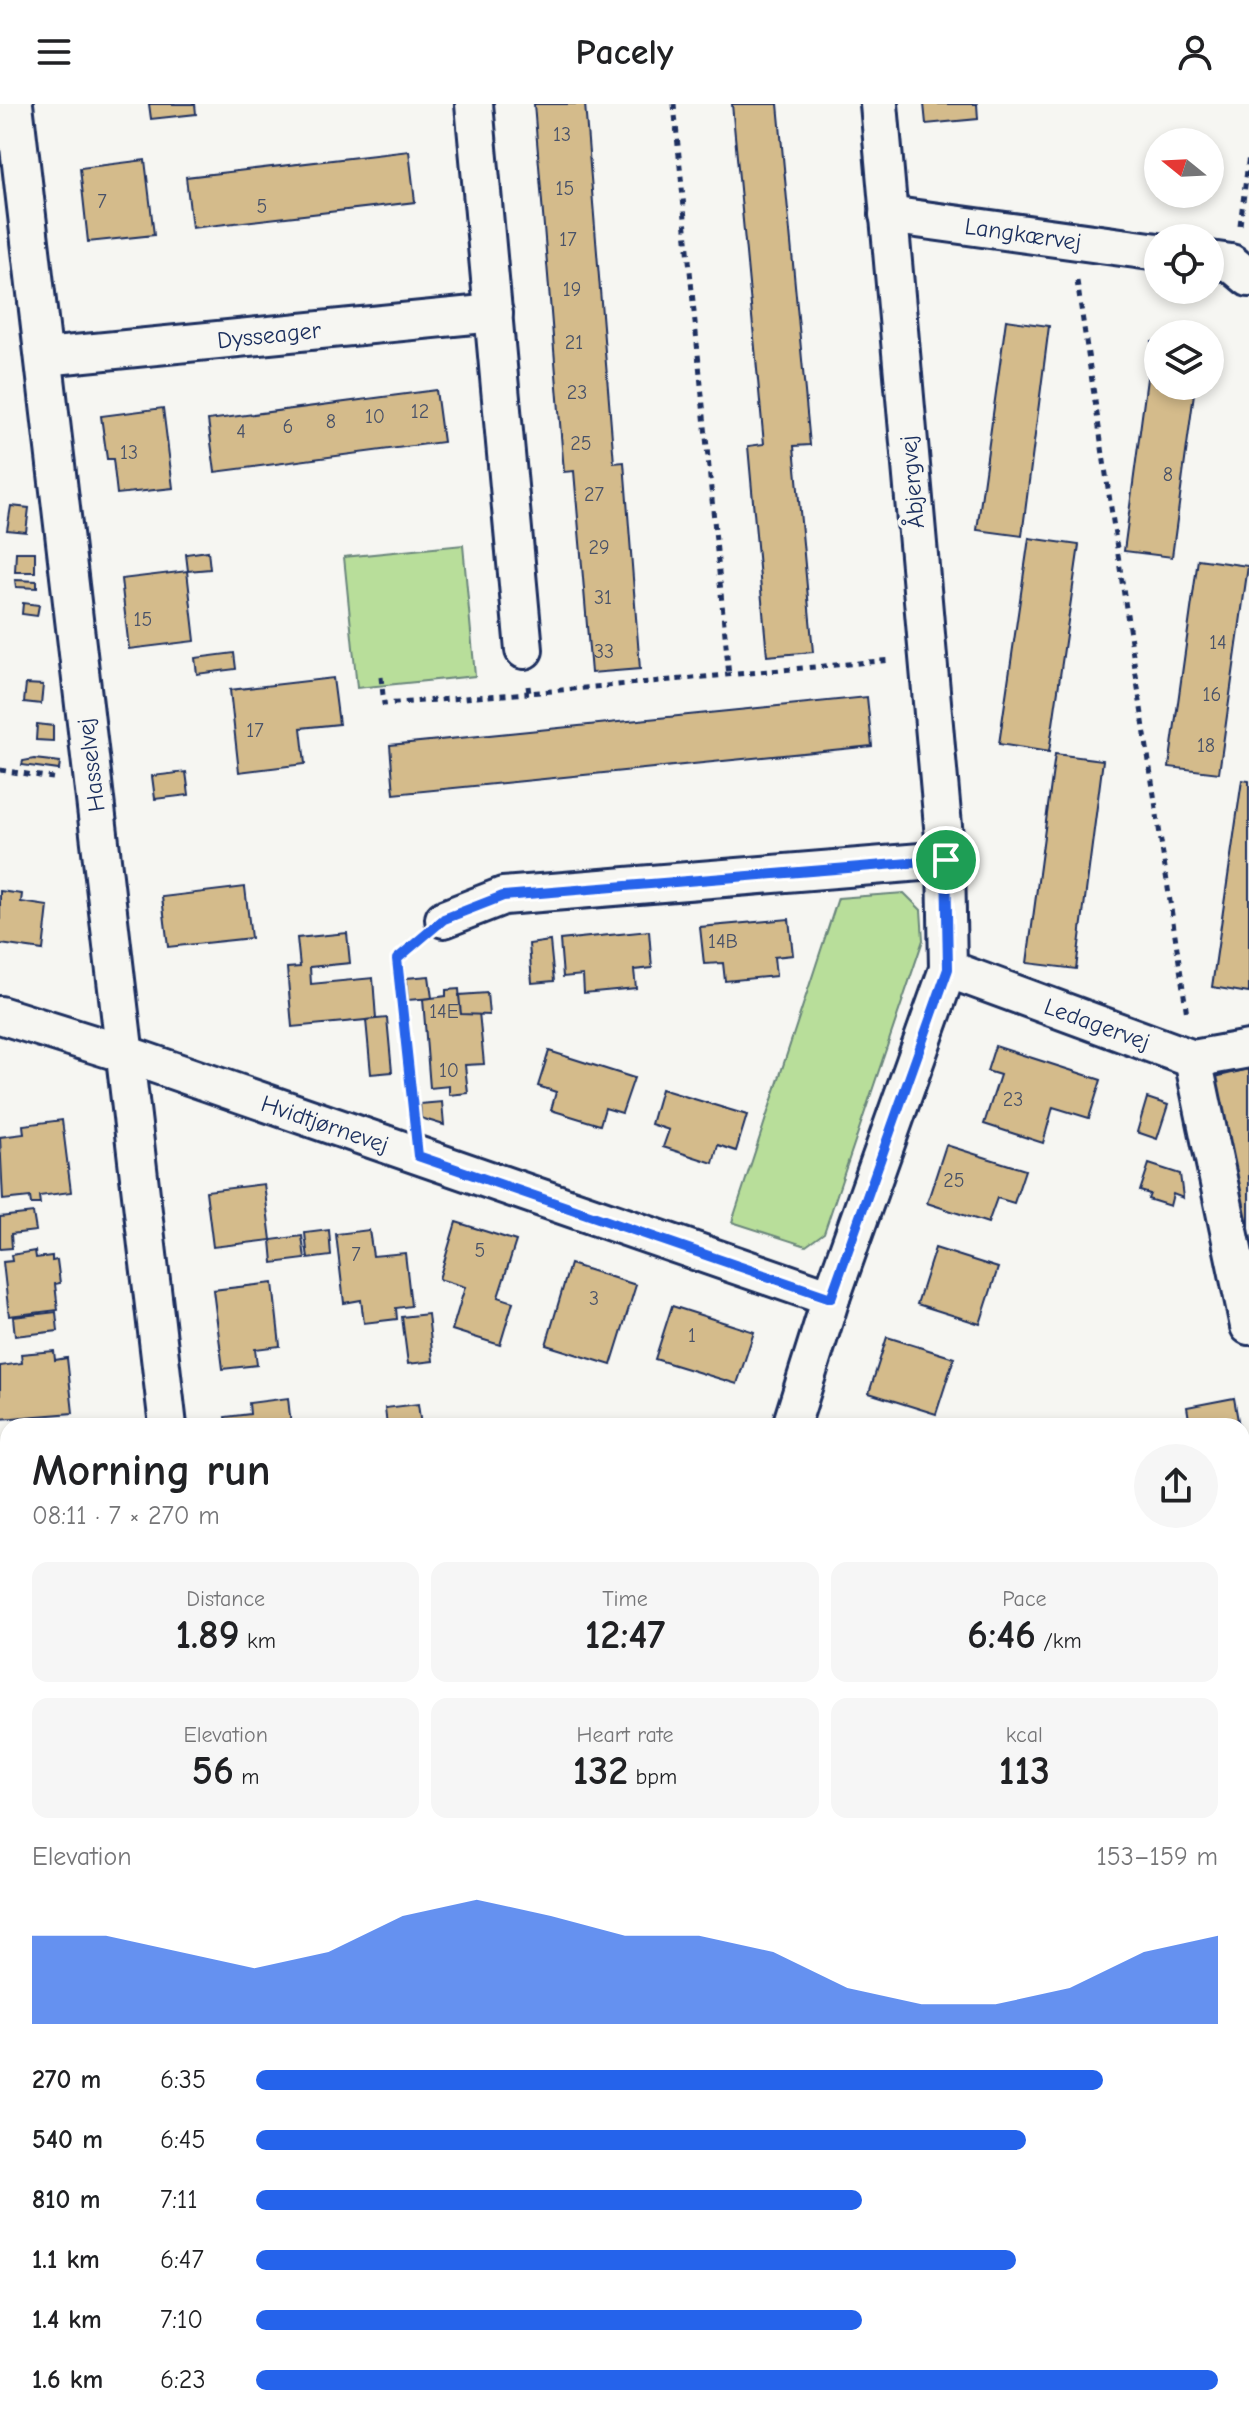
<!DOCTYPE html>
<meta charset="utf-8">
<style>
body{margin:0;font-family:"Comic Neue",sans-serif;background:#f6f6f6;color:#202124;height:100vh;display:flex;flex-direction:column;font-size:30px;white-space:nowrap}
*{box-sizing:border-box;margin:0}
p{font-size:26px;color:#757577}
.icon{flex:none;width:44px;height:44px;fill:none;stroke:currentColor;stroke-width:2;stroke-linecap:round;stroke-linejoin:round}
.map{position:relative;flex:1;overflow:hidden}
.sheet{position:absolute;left:0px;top:1314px;width:1250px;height:1008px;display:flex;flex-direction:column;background:#fff;border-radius:24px 24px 0 0;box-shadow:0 4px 12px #0003}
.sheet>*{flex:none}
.needle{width:52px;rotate:288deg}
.tools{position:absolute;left:1144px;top:24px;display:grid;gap:16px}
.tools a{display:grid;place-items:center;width:80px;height:80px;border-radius:50%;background:#fff;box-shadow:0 4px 12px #0003;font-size:40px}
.pin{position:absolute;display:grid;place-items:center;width:68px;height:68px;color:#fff;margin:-34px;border:4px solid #fff;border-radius:50%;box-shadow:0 2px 8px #0007}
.round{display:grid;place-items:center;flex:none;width:84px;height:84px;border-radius:42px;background:#f6f6f6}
.head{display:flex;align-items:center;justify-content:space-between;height:136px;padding:0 32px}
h1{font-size:44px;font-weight:600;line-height:60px}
.metrics{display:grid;grid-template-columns:repeat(3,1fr);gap:12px;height:136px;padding:8px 32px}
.metrics div{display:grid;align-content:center;border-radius:16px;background:#f6f6f6;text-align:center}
.metrics b{font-size:40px;font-weight:600}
.metrics small{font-size:22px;font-weight:400}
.metrics p{font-size:22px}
.chart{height:224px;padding:16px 32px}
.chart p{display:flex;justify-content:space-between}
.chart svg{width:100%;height:144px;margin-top:8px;fill:#2563eb;opacity:.7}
ul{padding:0 32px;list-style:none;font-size:26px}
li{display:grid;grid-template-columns:128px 96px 1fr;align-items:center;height:60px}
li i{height:20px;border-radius:10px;background:#2563eb}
header{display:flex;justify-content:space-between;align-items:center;height:104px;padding:0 32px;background:#fff;font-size:36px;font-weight:600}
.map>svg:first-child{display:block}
.green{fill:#b8de9a;stroke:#6a867c;stroke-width:2}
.building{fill:#d4bb8b;stroke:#1b2f5e;stroke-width:2}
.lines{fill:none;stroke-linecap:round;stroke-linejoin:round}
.street-casing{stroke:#1b2f5e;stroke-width:42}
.path{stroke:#1b2f5e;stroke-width:5;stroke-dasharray:6 6;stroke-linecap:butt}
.street{stroke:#f6f6f2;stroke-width:36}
.route-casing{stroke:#fff;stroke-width:16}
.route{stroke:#2563eb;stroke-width:10}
.labels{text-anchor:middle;stroke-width:7;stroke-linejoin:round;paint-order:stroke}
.number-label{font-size:20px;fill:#495269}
.street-label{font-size:24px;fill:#1b2f5e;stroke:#f6f6f2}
</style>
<header><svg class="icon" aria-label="menu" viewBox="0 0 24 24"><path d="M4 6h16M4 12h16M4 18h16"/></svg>Pacely<svg class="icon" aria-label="person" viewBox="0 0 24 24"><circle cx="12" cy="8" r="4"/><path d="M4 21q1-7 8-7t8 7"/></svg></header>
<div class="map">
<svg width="1249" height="2322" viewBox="0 0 1249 2322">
<rect width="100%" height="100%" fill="#f6f6f2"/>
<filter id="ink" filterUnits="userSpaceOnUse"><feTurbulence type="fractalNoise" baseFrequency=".0125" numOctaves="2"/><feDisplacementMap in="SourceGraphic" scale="16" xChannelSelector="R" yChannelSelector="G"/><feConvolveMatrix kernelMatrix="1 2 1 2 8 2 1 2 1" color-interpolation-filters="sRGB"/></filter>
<g filter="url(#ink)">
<g class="green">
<polygon points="463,441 475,572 357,584 344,453"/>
<polygon points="904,789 921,806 923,836 824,1129 806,1142 732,1118 838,794"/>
</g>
<g class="building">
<polygon points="149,0 195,0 196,10 151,15"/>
<polygon points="534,0 585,0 614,359 624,358 640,565 591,569 574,367 564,368"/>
<polygon points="732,0 778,0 810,341 794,342 813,548 767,552 748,342 764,340"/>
<polygon points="924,0 977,0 978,15 926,20"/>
<polygon points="409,47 415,98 192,124 186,73"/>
<polygon points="145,56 154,131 88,138 80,64"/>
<polygon points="1006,216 1049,222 1022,432 977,426"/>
<polygon points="1152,237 1158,237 1158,282 1195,282 1172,453 1124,447"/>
<polygon points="436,286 443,338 215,368 208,316"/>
<polygon points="163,304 173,384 117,390 113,355 107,355 101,312"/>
<polygon points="11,402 29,404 26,428 7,426"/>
<polygon points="1029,434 1079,441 1049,648 999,640"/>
<polygon points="208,447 210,465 188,467 186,450"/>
<polygon points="16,448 35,448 35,468 15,468"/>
<polygon points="1198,455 1248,462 1219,669 1169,663"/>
<polygon points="187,467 195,537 129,545 121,475"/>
<polygon points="15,476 37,477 37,484 16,483"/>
<polygon points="23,499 39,501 37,512 22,510"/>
<polygon points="234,549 236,565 197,570 195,554"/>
<polygon points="333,574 339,620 301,624 305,660 239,668 230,586"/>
<polygon points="26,580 43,581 41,600 24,598"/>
<polygon points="867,593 872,642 394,690 390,641"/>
<polygon points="37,620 53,622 53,637 36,636"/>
<polygon points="1055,650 1103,656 1076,865 1027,859"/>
<polygon points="34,655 60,658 59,666 22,661 23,657"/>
<polygon points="186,668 189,691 155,695 152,672"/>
<polygon points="1242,676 1249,677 1249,889 1212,883"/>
<polygon points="245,783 251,834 168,843 162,793"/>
<polygon points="0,787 22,790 21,798 48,802 43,846 0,840"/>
<polygon points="789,815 793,851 774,853 776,872 725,877 723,859 704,860 700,823"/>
<polygon points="649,827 652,864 634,866 636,884 584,889 583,871 563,873 560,836"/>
<polygon points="347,829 350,859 310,863 311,880 373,874 376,915 292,923 287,864 300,863 297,834"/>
<polygon points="550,837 554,877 532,879 529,840"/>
<polygon points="429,872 432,894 408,896 406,874"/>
<polygon points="459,885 461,910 479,908 484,960 465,961 468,989 449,991 449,982 430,984 423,895 446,892 446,886"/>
<polygon points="487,889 489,911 461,910 459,891"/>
<polygon points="387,914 392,968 371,970 366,916"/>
<polygon points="995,942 1101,976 1089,1014 1053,1003 1043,1039 984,1020 1000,971 987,967"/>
<polygon points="549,947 634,974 622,1009 605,1004 600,1021 551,1006 556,988 538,982"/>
<polygon points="1249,965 1249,1130 1215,973"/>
<polygon points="661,985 747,1011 736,1047 718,1041 713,1059 663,1043 669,1026 651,1020"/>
<polygon points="1147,994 1168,1001 1157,1035 1137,1028"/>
<polygon points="442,998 444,1021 421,1014 420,1000"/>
<polygon points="62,1016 71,1088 39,1092 40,1100 31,1100 30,1093 3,1096 0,1033 24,1030 23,1021"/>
<polygon points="946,1041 1025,1066 1014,1099 997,1094 988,1119 927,1099"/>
<polygon points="1149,1060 1180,1070 1183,1094 1173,1090 1170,1102 1148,1095 1150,1090 1140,1087"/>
<polygon points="264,1080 271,1136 213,1143 206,1087"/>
<polygon points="33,1109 36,1127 11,1130 12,1144 0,1145 0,1113"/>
<polygon points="456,1118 516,1137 498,1193 513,1198 500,1241 452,1226 465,1183 439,1175"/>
<polygon points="329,1126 331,1152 308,1155 305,1129"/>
<polygon points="369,1126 373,1152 405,1149 411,1202 396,1204 397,1215 364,1219 361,1196 344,1199 336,1130"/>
<polygon points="302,1132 305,1155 273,1159 271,1136"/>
<polygon points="935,1144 998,1164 980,1220 917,1200"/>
<polygon points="35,1147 36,1154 52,1152 52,1157 57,1156 60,1179 55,1180 58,1206 9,1212 3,1158 12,1157 11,1151"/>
<polygon points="570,1160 636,1181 611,1261 546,1241"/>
<polygon points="273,1179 280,1242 255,1245 257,1261 223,1265 213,1186"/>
<polygon points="672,1202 754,1228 737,1280 655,1255"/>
<polygon points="56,1208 58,1227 15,1232 13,1213"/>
<polygon points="428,1210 433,1257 408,1260 402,1213"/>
<polygon points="887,1233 954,1254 936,1310 869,1289"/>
<polygon points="54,1247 55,1256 67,1254 73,1309 0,1315 0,1262 22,1259 21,1250"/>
<polygon points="288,1294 291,1322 227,1322 225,1313 250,1310 249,1299"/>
<polygon points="1234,1294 1239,1322 1178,1322 1177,1318 1189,1315 1187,1303"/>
<polygon points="418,1300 421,1322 387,1322 385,1304"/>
<polygon points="1249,1347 1249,1397 1242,1397 1242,1348"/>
<polygon points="8,1351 8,1404 0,1405 0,1352"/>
<polygon points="1249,1473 1249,1515 1242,1516 1242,1474"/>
<polygon points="8,1485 8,1517 4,1518 0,1486"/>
<polygon points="1249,1591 1249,1641 1242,1642 1242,1592"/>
<polygon points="0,1861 8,1861 8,1919 0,1920"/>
<polygon points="1242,2043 1249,2101 1249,2120 1242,2121"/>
<polygon points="8,2059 8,2120 7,2120 1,2060"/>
<polygon points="8,2125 8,2148 0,2149 0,2126"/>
<polygon points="8,2148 8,2166 1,2166 0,2149"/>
<polygon points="47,2314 62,2314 63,2322 48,2322"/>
<polygon points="138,2314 139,2322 99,2322 98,2316"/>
<polygon points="450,2314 482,2314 483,2322 438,2322 437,2316"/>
<polygon points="578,2314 638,2314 639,2322 579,2322"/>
</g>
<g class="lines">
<g class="street-casing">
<g id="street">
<polyline points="14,0 168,1322"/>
<polyline points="474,0 524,546"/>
<polyline points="888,111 1158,148"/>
<polyline points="1210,156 1231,159 1249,174"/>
<polyline points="44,253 494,209"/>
<polyline points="444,815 503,792 946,756"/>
<polyline points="948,865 1193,955 1249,945"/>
<polyline points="0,911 125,950 831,1194"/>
<polyline points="1193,955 1249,1222"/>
<polyline points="791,1322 831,1194 948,865 946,756 879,0"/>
<polyline points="1242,1749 1249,1748"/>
<polyline points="0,1987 8,1986"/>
<polyline points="1242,2266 1249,2266"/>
<polyline points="283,2314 284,2322"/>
<polyline points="816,2314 817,2322"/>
<polyline points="1023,2322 1042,2314"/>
</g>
</g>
<g class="path">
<polyline points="674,0 729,572"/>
<polyline points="1240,121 1249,51"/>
<polyline points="1077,177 1187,911"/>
<polyline points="381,573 384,600 529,589"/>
<polyline points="528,582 529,589 891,556"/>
<polyline points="0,666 53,674"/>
<polyline points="414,1011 397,855 416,839"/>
<polyline points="0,2306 8,2304"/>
<polyline points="148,2314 150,2314"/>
</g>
<use href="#street" class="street"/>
</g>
</g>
<g class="lines" filter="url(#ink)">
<g class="route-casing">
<polygon id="route" points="946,756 948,865 831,1194 418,1052 397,855 444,815 503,792"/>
</g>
<use href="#route" class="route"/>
</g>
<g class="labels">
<g class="number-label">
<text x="562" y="37">13</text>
<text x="565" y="91">15</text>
<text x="102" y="104">7</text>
<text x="262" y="109">5</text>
<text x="568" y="142">17</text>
<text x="572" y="192">19</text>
<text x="574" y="245">21</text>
<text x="577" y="295">23</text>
<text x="420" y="314">12</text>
<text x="375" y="319">10</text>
<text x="331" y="324">8</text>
<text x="288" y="329">6</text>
<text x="241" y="334">4</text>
<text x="581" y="346">25</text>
<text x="129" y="355">13</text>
<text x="1168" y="377">8</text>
<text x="594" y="397">27</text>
<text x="599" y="450">29</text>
<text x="603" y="500">31</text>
<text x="143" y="522">15</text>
<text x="1218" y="545">14</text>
<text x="604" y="554">33</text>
<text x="1212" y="597">16</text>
<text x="255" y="633">17</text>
<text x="1206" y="648">18</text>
<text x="723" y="844">14B</text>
<text x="444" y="914">14E</text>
<text x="449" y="973">10</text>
<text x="1013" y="1002">23</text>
<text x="954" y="1083">25</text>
<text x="480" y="1153">5</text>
<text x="356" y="1157">7</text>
<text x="594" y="1201">3</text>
<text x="692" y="1238">1</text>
</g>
<g class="street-label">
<text transform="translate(1023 130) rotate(8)" y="8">Langkærvej</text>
<text transform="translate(269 231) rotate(-6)" y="8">Dysseager</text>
<text transform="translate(912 378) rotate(-95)" y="8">Åbjergvej</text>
<text transform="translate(91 661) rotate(-97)" y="8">Hasselvej</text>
<text transform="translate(1097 920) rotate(20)" y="8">Ledagervej</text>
<text transform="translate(325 1020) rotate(19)" y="8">Hvidtjørnevej</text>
</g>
</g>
</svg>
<div class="tools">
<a><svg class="needle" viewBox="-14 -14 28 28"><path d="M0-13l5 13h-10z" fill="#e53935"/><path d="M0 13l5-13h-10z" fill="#757577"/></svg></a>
<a><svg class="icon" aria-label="locate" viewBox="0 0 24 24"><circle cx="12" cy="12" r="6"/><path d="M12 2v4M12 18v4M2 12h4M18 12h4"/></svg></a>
<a><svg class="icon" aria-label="layers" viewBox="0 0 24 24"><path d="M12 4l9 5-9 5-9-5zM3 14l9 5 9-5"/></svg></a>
</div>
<div class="pin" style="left:946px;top:756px;background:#1e9e55"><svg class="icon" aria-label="arrive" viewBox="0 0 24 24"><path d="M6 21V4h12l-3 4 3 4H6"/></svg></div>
<section class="sheet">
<div class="head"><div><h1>Morning run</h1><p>08:11 · 7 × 270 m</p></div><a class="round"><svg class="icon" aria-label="share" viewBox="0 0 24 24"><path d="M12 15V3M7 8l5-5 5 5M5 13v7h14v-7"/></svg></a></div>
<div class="metrics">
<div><p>Distance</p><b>1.89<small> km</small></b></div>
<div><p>Time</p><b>12:47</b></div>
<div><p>Pace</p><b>6:46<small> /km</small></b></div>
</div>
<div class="metrics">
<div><p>Elevation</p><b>56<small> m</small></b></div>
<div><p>Heart rate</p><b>132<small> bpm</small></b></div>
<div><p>kcal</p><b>113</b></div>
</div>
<div class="chart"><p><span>Elevation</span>153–159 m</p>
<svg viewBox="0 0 160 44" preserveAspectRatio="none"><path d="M0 44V17L10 17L20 22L30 27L40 22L50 11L60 6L70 11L80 17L90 17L100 22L110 33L120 38L130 38L140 33L150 22L160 17V44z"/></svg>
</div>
<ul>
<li><b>270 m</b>6:35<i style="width:88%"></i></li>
<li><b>540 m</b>6:45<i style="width:80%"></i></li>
<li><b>810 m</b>7:11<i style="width:63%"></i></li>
<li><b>1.1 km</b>6:47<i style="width:79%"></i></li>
<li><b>1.4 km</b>7:10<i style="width:63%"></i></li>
<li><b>1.6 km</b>6:23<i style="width:100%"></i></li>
</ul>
</section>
</div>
